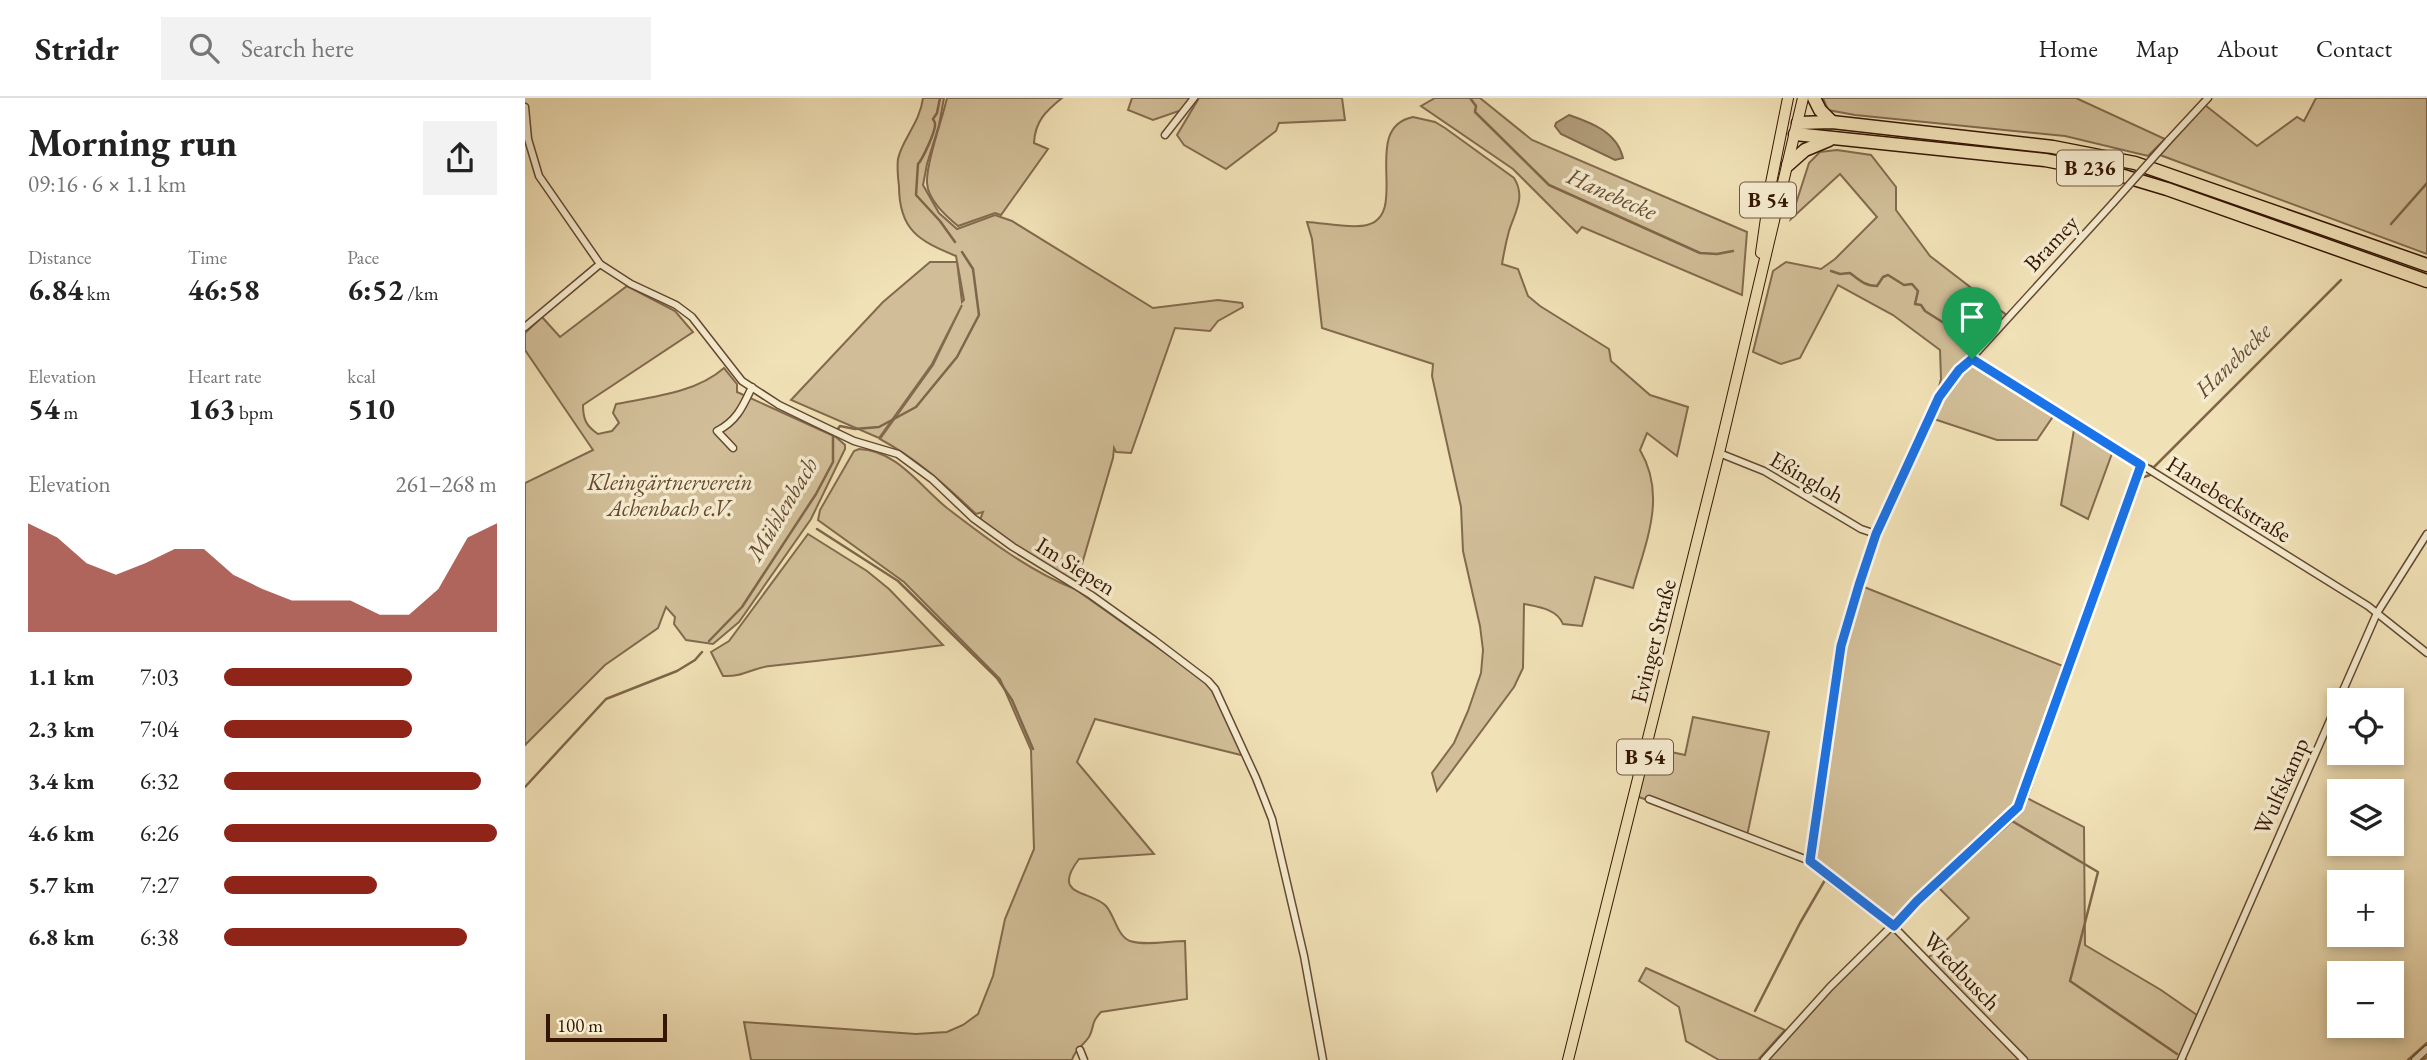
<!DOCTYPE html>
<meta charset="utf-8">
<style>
body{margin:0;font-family:"EB Garamond",serif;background:#f2f2f2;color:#222;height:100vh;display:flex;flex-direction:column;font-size:26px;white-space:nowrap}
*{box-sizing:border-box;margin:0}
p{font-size:23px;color:#767676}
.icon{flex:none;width:38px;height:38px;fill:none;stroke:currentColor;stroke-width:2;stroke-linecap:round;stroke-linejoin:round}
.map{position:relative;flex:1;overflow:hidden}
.sheet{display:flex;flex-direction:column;background:#fff;width:525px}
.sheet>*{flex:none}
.buttons{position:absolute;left:1802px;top:590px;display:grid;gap:14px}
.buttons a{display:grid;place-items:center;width:77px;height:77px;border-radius:0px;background:#fff;box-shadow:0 4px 10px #0003;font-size:35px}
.scale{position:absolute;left:21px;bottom:18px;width:121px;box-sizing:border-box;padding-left:7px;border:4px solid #351603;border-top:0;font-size:19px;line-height:24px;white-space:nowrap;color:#351603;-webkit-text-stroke:5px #f6ecd0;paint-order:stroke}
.pin{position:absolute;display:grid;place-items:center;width:60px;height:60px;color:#fff;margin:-72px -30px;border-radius:50% 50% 50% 0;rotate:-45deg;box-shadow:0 0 7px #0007}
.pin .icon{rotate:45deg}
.round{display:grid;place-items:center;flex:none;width:74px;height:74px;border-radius:0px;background:#f2f2f2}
.headline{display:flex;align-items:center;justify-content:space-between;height:119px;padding:0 28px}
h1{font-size:38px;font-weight:700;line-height:52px}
.stats{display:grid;grid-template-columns:repeat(3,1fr);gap:10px;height:119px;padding:7px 28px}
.stats div{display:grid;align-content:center}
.stats b{font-size:30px;font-weight:700}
.stats small{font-size:19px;font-weight:400}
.stats p{font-size:19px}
.chart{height:196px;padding:14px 28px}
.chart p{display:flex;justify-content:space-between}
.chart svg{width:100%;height:126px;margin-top:7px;fill:#8f2418;opacity:.7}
ul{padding:0 28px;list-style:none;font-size:23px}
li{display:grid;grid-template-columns:112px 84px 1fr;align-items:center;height:52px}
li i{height:18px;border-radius:9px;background:#8f2418}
header{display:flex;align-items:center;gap:42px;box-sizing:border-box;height:98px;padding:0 35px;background:#fff;border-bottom:2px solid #e0e0e0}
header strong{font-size:33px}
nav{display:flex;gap:38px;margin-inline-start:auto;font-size:24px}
.search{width:490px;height:63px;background:#f2f2f2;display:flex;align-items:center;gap:18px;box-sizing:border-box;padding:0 24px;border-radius:0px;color:#767676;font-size:26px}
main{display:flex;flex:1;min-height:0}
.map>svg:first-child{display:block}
.green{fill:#d1be98;stroke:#836a4e;stroke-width:2;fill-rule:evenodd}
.water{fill:#b19c79;stroke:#7f664a;stroke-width:2}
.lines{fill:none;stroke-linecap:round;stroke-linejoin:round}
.stream{stroke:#7f664a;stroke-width:2.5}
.street-casing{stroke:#644930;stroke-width:9}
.primary-casing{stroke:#351603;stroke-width:12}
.highway-casing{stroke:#351603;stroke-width:15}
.street{stroke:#f6ecd0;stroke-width:6}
.primary{stroke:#f1e1b6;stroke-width:10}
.highway{stroke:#f1e1b6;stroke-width:12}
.street-bridge-casing{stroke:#644930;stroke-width:9;stroke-linecap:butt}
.street-bridge{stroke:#f6ecd0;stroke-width:6}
.route-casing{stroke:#fff;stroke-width:14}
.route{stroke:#1a73e8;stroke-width:9}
.labels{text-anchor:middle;stroke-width:7;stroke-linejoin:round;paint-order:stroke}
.shield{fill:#f6ecd0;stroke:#6f5640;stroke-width:2}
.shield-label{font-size:21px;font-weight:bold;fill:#351603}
.street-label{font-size:23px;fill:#351603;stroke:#f6ecd0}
.park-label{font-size:23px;font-style:italic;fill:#644830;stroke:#f6ecd0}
.water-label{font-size:24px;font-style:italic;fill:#674c32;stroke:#f6ecd0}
</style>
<header>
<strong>Stridr</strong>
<div class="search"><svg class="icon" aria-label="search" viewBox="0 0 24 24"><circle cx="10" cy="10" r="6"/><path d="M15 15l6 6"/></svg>Search here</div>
<nav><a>Home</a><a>Map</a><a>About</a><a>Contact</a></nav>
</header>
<main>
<section class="sheet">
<div class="headline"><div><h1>Morning run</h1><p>09:16 · 6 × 1.1 km</p></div><a class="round"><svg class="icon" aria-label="share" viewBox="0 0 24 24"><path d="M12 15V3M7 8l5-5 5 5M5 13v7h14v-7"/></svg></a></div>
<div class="stats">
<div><p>Distance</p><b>6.84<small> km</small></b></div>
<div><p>Time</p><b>46:58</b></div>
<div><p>Pace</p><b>6:52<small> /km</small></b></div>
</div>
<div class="stats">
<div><p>Elevation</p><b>54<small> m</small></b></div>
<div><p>Heart rate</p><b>163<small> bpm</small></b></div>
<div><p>kcal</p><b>510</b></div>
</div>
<div class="chart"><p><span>Elevation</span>261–268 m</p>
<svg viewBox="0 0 160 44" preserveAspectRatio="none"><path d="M0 44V6L10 11L20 20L30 24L40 20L50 15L60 15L70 24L80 29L90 33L100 33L110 33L120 38L130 38L140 29L150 11L160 6V44z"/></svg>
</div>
<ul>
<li><b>1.1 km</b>7:03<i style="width:69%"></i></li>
<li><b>2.3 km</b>7:04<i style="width:69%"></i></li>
<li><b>3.4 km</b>6:32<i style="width:94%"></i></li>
<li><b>4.6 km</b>6:26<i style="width:100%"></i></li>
<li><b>5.7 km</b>7:27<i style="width:56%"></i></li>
<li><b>6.8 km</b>6:38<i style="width:89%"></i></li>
</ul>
</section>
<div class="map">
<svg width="1902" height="962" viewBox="0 0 1902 962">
<rect width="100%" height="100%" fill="#f1e1b6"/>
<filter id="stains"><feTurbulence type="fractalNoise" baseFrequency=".00286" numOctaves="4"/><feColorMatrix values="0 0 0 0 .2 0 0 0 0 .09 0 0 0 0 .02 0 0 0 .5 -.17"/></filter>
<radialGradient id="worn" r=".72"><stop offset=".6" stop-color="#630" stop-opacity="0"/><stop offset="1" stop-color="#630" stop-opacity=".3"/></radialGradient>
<g class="green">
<path d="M398 0H419L414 27 402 66 398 87 414 115 432 131 470 117 487 123 628 210 693 202 717 205 718 209 693 223 685 233 650 230 606 355 591 354 589 350 588 360 552 483 549 484 485 445 455 422 458 414 451 416C420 387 392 361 355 341L408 267 437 207 407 266 354 340 266 302 358 204 405 164H432L437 204 439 202 431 158C394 143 374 132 374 88 373 80 372 69 373 61 377 41 395 25 398 0Z"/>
<path d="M422 0H537C521 13 510 23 509 45L523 51 476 117 470 115 433 128C421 118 403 102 402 85 401 66 417 22 422 0Z"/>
<polygon points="607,0 665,0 657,12 628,22 603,12"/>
<polygon points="674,0 817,0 820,22 754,25 751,33 701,71 659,47 652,37"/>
<polygon points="910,0 955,0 1007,42 1222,134 1217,197 1057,129 1052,135 988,71 896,8"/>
<polygon points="1298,0 1551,0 1640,41 1623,58 1540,38 1330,17 1303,12"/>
<polygon points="1791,0 1902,0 1902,156 1635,57 1680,7 1732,48 1772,19 1779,23"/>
<path d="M888 19 910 24 920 30 989 80C1001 99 990 114 984 133 981 144 979 154 977 166L993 171 1003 198 1015 208 1084 251 1086 263 1125 297 1163 309 1152 358 1122 335 1115 352C1142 398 1121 443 1108 490L1070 479 1057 528 1038 526C1032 511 1014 509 999 506L998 570 989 589 912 693 907 675 929 645 943 613 956 575 958 552 955 528 938 453 936 409 907 278 908 266 797 230 787 141 782 124C799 125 827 131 842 127 886 116 834 30 888 19Z"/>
<polygon points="1312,52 1346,57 1371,89 1371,112 1405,158 1484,219 1448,261 1531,314 1512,342 1472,342 1406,320 1416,281 1415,252 1368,217 1313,187 1275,260 1256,266 1228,254 1248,173 1261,164 1296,171 1310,161 1352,119 1315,76 1266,121 1284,65 1295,54"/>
<path d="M102 188 150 213 168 234 58 307C58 321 61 328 73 336L87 333 94 325 88 315 91 306C126 299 171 295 199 270L212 286V294L311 339 320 347V351L286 421 214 524 188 546 161 542 149 526 150 519 141 509 133 530 80 567 0 647V385L68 352 0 252V235L17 219 35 239Z"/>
<polygon points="1550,326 1589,350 1563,421 1536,407"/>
<path d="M334 351C371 352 395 388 422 410 461 440 504 473 550 491L680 583 691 596 720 658 570 621 552 664 629 756 554 761C525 799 566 792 581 808 590 818 592 838 605 843 620 848 644 843 660 843L662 901 576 914C565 926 570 928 564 939 558 948 550 951 547 962H226L219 924 391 936 422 934 438 927 453 916 468 878 480 821 509 751 506 652 475 581 379 484 293 422 295 412 329 353Z"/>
<path d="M283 436 342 473 364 491 418 547C360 555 303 562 245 568 226 570 220 579 198 578L186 554 204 543Z"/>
<path d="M1334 487 1543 570 1498 698 1559 729 1560 847 1636 892 1672 917 1655 958 1661 962H1241L1305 889 1368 829 1285 763 1316 548ZM1410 786 1444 820 1402 861 1369 828Z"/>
<polygon points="1168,619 1244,634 1222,738 1111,698 1123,649 1160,657"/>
<polygon points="1121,870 1260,932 1233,962 1194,962 1161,943 1154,909 1114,883"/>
</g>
<path class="water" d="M1044 17C1067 25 1092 34 1098 60L1090 62 1036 36 1030 28 1031 25Z"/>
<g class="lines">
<g class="stream">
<path d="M415 0 412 15 408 21C409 23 410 24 410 26 411 33 397 62 393 66L391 97 415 123 430 144"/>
<polyline points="945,0 951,8 950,14 1024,87 1175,155 1192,156 1208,153"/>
<polyline points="1866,126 1902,85"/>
<path d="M1306 173 1315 176 1325 175C1334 182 1340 188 1352 188L1358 179 1363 177 1379 187 1387 186 1393 193 1390 206 1396 207 1400 213 1441 239"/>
<polyline points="1487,281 1605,355"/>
<polyline points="1626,368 1628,370 1816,182"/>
<polyline points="1608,403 1616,380 1625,377"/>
<polyline points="292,431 373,483 472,580 487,602 508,651"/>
<polyline points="1592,445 1606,409"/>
<polyline points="1573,499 1590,453"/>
<polyline points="1563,528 1572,504"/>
<polyline points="184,543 217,509 291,396 308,364 308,338 315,328 330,331 354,329 391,309 432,259 454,217 448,171 437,154"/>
<polyline points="0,689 81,601 152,573 170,562 177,554"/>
<polyline points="1497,708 1502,701 1561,534"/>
<polyline points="1487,723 1573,774 1545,883 1652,956"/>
<polyline points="1446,760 1487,723 1493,715"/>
<polyline points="1410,792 1440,765"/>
<polyline points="1230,913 1275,825 1300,782 1361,828"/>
<polyline points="1883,962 1902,945"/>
<polyline points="1898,962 1902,959"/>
</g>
<g class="street-casing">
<g id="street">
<polyline points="0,9 3,41 14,78 75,166 106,186 151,207 167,219 217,283 254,307 287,323 329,343 373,356 407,381 448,420 488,449 566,497 629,542 683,583 690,591 731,680 747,721 779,858 798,962"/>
<polyline points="640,37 669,0"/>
<polyline points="1643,43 1683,0"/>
<polyline points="0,229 75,166"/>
<polyline points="1447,261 1843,508 1902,555"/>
<path d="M208 350 192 333C212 323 218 308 227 289"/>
<polyline points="1194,355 1239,373 1336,431 1351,436"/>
<polyline points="1124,701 1285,763 1369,829 1499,962"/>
<polyline points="1285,763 1316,548 1351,436 1421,288 1588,105"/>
<polyline points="555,952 559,962"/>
<polyline points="1239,962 1305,889 1392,803 1493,709 1617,367"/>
<polyline points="1656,962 1852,515 1902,436"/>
<polyline points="1890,962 1902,951"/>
</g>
</g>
<g class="primary-casing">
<g id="primary">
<polyline points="1236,155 1246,85 1263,0"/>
<polyline points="1043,962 1194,355 1278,0"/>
</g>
</g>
<g class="highway-casing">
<g id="highway">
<polyline points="1289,0 1295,12 1307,24"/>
<polyline points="1273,25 1307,24 1528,49 1610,65 1902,167"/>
<polyline points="1270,36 1520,62 1592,76 1642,91 1902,183"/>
<polyline points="1263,67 1280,52 1304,42"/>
</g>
</g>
<use href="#street" class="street"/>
<use href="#primary" class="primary"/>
<use href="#highway" class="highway"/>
<g class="street-bridge-casing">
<polyline id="street-bridge" points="1588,105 1643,43"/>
</g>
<use href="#street-bridge" class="street-bridge"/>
</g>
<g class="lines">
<g class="route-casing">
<polygon id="route" points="1447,261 1616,367 1493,709 1392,803 1369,828 1285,763 1316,548 1334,487 1351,436 1414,299 1434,272"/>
</g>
<use href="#route" class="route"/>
</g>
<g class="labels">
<g class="shield">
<rect x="1532" y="52.5" width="66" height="35" rx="5"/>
<rect x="1215" y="84.5" width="56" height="35" rx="5"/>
<rect x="1092" y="641.5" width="56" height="35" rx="5"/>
</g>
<g class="shield-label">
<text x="1565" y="77">B 236</text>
<text x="1243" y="109">B 54</text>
<text x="1120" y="666">B 54</text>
</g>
<g class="street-label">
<text transform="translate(1526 145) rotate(-47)" y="8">Bramey</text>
<text transform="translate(1282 379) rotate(30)" y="8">Eßingloh</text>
<text transform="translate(1704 401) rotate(32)" y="8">Hanebeckstraße</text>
<text transform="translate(551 468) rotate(32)" y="8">Im Siepen</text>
<text transform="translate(1128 543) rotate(-76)" y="8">Evinger Straße</text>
<text transform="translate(1756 688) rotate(-66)" y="8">Wulfskamp</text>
<text transform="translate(1437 873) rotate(46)" y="8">Wiedbusch</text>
</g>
<g class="park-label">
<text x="145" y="392">Kleingärtnerverein<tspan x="145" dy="26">Achenbach e.V.</tspan></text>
</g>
<g class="water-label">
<text transform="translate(1087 96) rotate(24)" y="8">Hanebecke</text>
<text transform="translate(1708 262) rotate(-44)" y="8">Hanebecke</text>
<text transform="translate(257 411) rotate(-59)" y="8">Mühlenbach</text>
</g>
</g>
<rect width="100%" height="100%" filter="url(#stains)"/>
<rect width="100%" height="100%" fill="url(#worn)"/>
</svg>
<div class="buttons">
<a><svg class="icon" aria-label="locate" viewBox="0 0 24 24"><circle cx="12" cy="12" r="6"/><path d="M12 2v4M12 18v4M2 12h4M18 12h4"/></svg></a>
<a><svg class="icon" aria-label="layers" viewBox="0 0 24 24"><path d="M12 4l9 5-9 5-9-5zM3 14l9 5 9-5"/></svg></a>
<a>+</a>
<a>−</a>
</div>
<div class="scale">100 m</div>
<div class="pin" style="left:1447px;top:261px;background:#1e9e55"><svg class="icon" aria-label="arrive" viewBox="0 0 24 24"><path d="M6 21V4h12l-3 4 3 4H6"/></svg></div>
</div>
</main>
